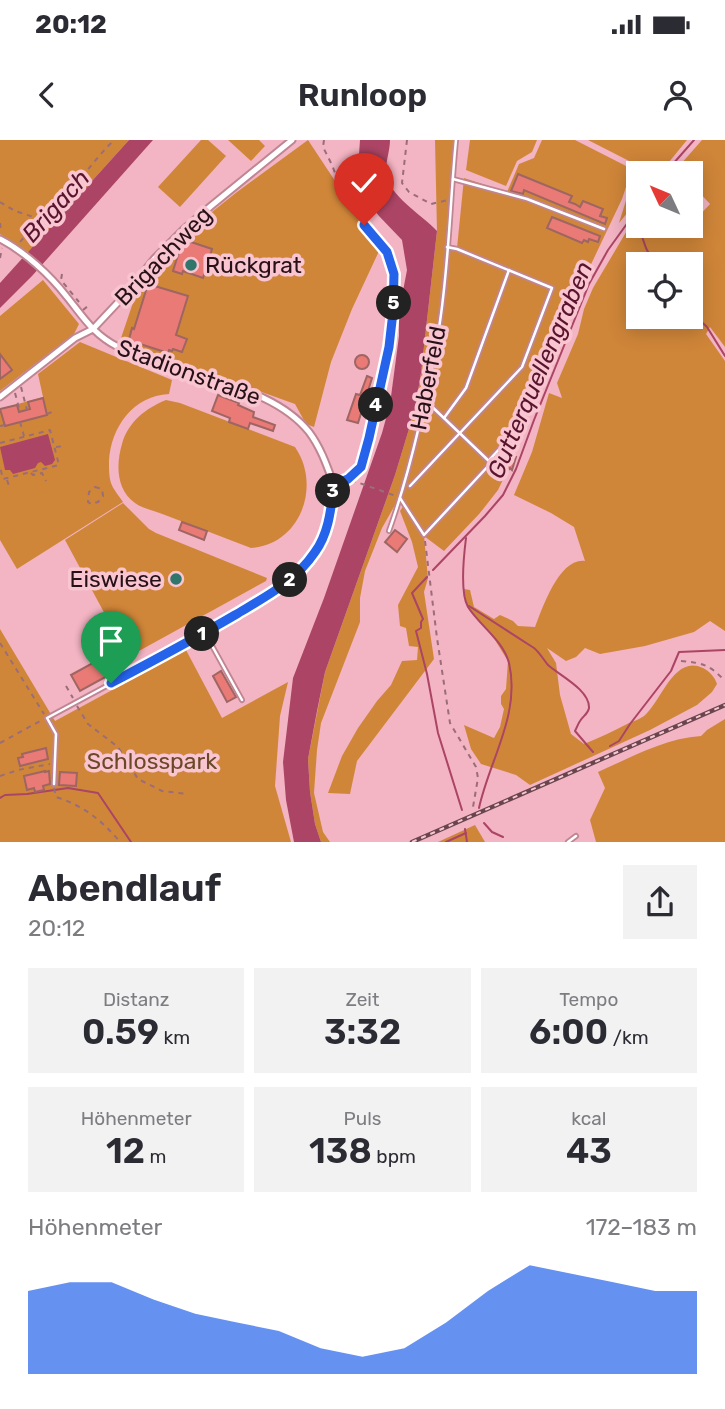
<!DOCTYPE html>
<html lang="de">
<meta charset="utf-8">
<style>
body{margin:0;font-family:Rubik,sans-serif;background:#f2f2f3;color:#2b2b33;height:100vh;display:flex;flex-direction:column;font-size:26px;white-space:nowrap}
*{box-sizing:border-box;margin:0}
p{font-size:23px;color:#7c7c81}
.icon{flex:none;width:38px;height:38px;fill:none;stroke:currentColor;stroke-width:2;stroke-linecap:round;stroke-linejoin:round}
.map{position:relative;height:702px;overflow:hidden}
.sheet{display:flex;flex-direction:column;background:#fff;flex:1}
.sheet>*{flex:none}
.needle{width:46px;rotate:314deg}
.buttons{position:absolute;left:626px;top:21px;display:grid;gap:14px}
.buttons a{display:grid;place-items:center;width:77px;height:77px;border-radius:0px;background:#fff;box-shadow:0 4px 18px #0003;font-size:35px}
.pin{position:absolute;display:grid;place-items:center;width:60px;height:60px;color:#fff;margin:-72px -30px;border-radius:50% 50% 50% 0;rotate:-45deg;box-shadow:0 0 7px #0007}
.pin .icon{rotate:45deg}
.km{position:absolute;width:35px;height:35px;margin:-18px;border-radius:50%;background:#222;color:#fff;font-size:19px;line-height:35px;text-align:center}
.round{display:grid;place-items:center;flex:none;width:74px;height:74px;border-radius:0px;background:#f2f2f3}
.overview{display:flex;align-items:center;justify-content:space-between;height:119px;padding:0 28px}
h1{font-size:38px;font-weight:600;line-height:52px}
.stats{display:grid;grid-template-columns:repeat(3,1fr);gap:10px;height:119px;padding:7px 28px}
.stats div{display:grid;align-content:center;border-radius:0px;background:#f2f2f3;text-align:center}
.stats b{font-size:35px;font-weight:600}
.stats small{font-size:19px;font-weight:400}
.stats p{font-size:19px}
.chart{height:196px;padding:14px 28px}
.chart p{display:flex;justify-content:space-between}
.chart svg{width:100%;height:126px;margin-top:7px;fill:#2563eb;opacity:.7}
.status{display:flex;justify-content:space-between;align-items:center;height:49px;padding:0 35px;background:#fff;direction:ltr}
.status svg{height:19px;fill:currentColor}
header{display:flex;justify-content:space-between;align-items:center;height:91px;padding:0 28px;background:#fff;font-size:32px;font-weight:600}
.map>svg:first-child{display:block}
.green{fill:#d08639;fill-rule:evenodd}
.water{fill:#ab4465}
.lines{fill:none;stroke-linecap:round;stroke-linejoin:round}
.stream{stroke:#ab4465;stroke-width:2}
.building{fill:#e97a76;stroke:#9e6562;stroke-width:2}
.service-casing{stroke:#bf8593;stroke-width:6}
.minor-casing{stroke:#bf8593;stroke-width:9}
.path{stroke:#9a6d78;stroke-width:2;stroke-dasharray:5 5;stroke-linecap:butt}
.service{stroke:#fff;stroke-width:2.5}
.minor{stroke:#fff;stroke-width:5}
.rail-casing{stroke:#69454e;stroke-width:4.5}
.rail{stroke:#f8c5d1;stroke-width:2;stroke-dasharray:5;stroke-linecap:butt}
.route-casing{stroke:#fff;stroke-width:14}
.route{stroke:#2563eb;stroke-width:9}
.poi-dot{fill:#30766d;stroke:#f8c5d1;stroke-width:2.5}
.labels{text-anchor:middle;stroke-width:7;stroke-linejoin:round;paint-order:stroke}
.street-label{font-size:23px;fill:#271117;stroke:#f8c5d1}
.poi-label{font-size:23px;fill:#271117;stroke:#f8c5d1;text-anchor:start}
.park-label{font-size:23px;fill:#6b4927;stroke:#f8c5d1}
.water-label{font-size:24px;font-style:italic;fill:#58142c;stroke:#f8c5d1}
</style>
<div class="status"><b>20:12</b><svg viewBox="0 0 49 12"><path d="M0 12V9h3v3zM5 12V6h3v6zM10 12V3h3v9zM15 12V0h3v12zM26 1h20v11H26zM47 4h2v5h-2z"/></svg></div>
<header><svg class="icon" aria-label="back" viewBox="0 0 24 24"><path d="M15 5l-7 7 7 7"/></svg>Runloop<svg class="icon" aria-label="person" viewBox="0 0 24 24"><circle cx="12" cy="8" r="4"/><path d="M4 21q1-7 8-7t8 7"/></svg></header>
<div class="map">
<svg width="725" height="702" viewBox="0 0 725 702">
<rect width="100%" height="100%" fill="#f3b4c3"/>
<g class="green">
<polygon points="0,0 129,0 28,112 0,94"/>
<polygon points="201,0 208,0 226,16 180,67 158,47"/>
<polygon points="228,0 259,0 265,6 251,21"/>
<polygon points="308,0 380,109 352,169 331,222 314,287 306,284 295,264 120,201 141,139 161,116 188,91 237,52"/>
<polygon points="435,0 456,0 447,107 457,108 464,38 507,52 519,24 534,18 542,0 575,0 632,29 622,59 585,137 547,232 529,272 511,323 498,350 480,373 444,411 424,396 428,438 424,452 434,519 357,621 350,654 328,653 342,616 358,588 377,561 391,545 402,521 417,520 418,507 409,506 406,488 400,486 398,465 418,427 412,402 400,371 404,365 399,358 382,388 365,431 360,458 360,482 321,583 317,610 314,653 323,692 330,702 321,702 315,684 310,652 308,619 325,532 395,335 415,269 421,233 437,91"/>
<polygon points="470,0 537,0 532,12 517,21 506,46 466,30"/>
<polygon points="588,0 687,0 660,33 639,33 639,59 619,83 637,25"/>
<path d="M702 0H725V207L710 187 706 194 725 221V491L710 481 694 492 645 506 600 514 585 508 576 517 566 521 547 508 556 523 560 555 571 594 584 604C599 598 614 591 629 583 634 581 640 579 644 576 661 562 674 514 703 528 709 531 715 537 717 544L712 552 697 565 650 590 530 645 516 635 481 624 471 609 464 585 494 598 500 587 504 569 501 564V556L506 549 508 521 495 500 467 466 464 449 470 450 474 467 494 479 500 475 513 481 518 486 535 487C543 467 559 418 585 421L574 387 551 373 514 355 532 312 549 253 562 258 557 243 578 194 584 169 593 148 638 72 639 86H691V77L695 80 710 64 698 51 691 58V33H673ZM639 124H691V177H639Z"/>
<polygon points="43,140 79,184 74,194 0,251 0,176"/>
<path d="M80 202 172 240 169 254C133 256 111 287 109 321 109 328 109 337 111 343 113 349 119 356 123 362L17 429 0 400V269L43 257 38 234Z"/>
<path d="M166 260 180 263 295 307C322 346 300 405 251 408 222 397 194 386 165 375 156 371 143 369 135 363 116 350 116 324 122 304 128 282 146 268 166 260Z"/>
<polygon points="123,363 149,389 156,393 267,438 266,441 128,517 65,400"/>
<polygon points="0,489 55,581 186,510 222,578 288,542 280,576 275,646 291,702 0,702"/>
<path d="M725 579V702H596L590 680 605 648 598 632C630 618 665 598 701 596L707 590Z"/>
<polygon points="475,685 485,702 438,702"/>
</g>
<g class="water">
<polygon points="129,0 153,0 32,136 0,168 0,143"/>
<path d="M360 0H390C390 11 385 24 386 33 389 56 421 74 437 91L421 233 415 269 395 335 325 532 317 571 308 619 310 652 315 684 321 702H294L286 660 283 622 293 538 324 458 382 293 390 264 399 196V172L407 130 402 100 379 76 364 57 357 44Z"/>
<polygon points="48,294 55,320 52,324 45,326 41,322 38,323 35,328 13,334 10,330 5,330 0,307"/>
</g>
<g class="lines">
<g class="stream">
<polyline points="665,33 694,0"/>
<polyline points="634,74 646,108 654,124"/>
<polyline points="691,172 707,187 725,216"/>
<path d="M466 398C464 414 460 453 468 467 480 486 503 500 509 523 521 574 489 621 479 668"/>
<polyline points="433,430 485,376 503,355 516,329 534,280 589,144 608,110 639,67"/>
<polyline points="427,437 412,453 423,479 421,482 421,488 416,491 427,534 438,593 462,670"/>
<path d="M469 466 534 508C540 513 543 519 548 525 559 535 590 550 589 568 588 574 583 576 580 581 578 584 577 587 575 591L593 612"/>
<polyline points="610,606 619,601 630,584 671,531 679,512 725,510"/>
<polyline points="0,658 5,655 27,654 68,648 98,653 131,702"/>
<polyline points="484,683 492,692 503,697"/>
<polyline points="465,689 467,702"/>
<polyline points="446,702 466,693"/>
</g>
</g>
<g class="building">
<polygon points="518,34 572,56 569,62 575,64 580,67 583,61 603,69 600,76 607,78 605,84 524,50 523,54 511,51"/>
<polygon points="552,77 600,96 598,102 589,99 588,102 584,100 582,103 547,88"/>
<polygon points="188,101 212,109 203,138 183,131 182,134 173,131 181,105 186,107"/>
<polygon points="148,144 188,156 176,195 187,199 182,212 173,209 172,211 169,210 168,213 137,203 136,205 128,203 132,188 134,189"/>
<polygon points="0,214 12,230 0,239"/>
<circle cx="362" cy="222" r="7"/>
<polygon points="367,236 372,238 358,283 347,280 356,254 360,255"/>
<polygon points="218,255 239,263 238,265 254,272 253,277 275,285 273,291 250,283 248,289 229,282 230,278 212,271"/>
<polygon points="43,258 47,275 5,286 0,269 17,265 19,272 30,269 28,262"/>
<polygon points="510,315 516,317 512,330 510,328 502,337 493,328 502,318 508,323"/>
<polygon points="182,382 207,391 204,400 179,390"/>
<polygon points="395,390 407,399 397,412 385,402"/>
<polygon points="100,519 109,535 80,551 71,535"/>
<polygon points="221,531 236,557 227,562 213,536"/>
<polygon points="46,608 48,619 20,626 18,618 23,617 22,614"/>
<polygon points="45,631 45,632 49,631 50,644 43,646 44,650 35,652 34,648 27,650 24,636"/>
<polygon points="60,632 77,633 76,646 59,645"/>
</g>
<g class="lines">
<g class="service-casing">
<g id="service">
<polyline points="453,39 527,59 604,89"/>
<polyline points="425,260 491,323"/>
<polyline points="444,278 466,248 509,130"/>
<polyline points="410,346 522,227 552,148 457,109 447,107"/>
<polyline points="400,358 424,395 491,323 490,319 527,280"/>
<path d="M389 391C412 326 427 256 439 188 449 126 450 62 456 0"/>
<path d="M284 445C320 413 328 393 334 345L348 339 361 327 369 298 389 207 393 172"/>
<polyline points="54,644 56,594 47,578 205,493 242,560"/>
<polyline points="568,702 576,696"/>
</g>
</g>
<g class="minor-casing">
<g id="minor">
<path d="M0 99C25 112 50 135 67 157 84 178 93 194 118 207 143 216 169 225 195 233 233 246 282 258 309 292 321 308 327 326 334 345"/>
<polyline points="0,257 75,198 93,189 124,156 154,119 183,90 211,66 292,0"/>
<polyline points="205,493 283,446"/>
</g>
</g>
<g class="path">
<polyline points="324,0 323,7 332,25 342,51 364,85 387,112 394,134 393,168"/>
<polyline points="407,0 402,43 409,52 431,64 448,60"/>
<polyline points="0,62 15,71 43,80"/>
<polyline points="0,83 1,92"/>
<path d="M20 102C28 92 39 85 48 76 72 52 90 24 114 0"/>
<polyline points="168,116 177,118"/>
<polyline points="0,118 2,108"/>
<polyline points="62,134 61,140 79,162"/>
<polyline points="83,170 88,166"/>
<polyline points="21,247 27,270"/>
<polyline points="15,253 20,272"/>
<polyline points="47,274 52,272"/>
<polyline points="20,282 24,296"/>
<polyline points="0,286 5,285"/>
<polyline points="0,303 50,290 59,325 3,339 0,327"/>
<polyline points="56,307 64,306"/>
<polyline points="31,333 33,335 42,333 46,341"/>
<polyline points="7,340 10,349"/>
<polyline points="351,340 396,356"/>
<polygon points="95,347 102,349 103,356 98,362 91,364 88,362 89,352"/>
<polyline points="425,401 437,498 450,583 476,627 478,638 473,667"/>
<polyline points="0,503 44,574"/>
<path d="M681 521C703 523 710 525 725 541"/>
<polyline points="66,546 73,558"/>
<polyline points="77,566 88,584 118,607 138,639 162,651 188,654"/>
<polyline points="0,603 42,580"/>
<polyline points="0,636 18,630 50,624"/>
<path d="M54 648 56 657C82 665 102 680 120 702"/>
</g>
<use href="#service" class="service"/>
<use href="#minor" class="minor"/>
<g class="rail-casing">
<polyline id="rail" points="412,702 725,565"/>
</g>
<use href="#rail" class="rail"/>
</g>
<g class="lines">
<g class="route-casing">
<path id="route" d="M111 543C153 521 194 499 235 475 265 457 295 442 315 412 329 393 331 368 334 345L348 339 361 327 369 298 389 207 393 172 394 134 387 112 364 85"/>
</g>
<use href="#route" class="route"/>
</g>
<g class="poi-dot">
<circle cx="191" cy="125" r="7"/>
<circle cx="176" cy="439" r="7"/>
</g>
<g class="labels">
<g class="street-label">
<text transform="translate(163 116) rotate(-46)" y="8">Brigachweg</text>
<text transform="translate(189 232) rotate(20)" y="8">Stadionstraße</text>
<text transform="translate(428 238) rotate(-79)" y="8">Haberfeld</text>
</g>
<g class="poi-label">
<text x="205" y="133">Rückgrat</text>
<text x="162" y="447" text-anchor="end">Eiswiese</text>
</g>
<g class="park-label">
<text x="152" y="629">Schlosspark</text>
</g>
<g class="water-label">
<text transform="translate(56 66) rotate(-48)" y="8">Brigach</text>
<text transform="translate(540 230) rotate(-67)" y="8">Gutterquellengraben</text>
</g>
</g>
</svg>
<div class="buttons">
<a><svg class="needle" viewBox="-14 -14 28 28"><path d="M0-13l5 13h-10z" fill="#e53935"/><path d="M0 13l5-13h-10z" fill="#7c7c81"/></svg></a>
<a><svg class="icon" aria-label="locate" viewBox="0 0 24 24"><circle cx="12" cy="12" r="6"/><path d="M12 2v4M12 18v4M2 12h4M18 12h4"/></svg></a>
</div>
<div class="pin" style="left:111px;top:543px;background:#1e9e55"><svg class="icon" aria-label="arrive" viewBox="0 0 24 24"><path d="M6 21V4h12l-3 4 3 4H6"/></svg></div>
<div class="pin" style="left:364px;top:85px;background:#d93025"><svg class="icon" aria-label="check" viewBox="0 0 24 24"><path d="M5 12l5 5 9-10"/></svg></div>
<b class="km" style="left:202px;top:494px">1</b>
<b class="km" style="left:290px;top:440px">2</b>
<b class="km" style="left:333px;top:351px">3</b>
<b class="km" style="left:376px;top:265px">4</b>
<b class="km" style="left:394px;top:163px">5</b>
</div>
<section class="sheet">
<div class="overview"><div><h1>Abendlauf</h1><p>20:12</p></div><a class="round"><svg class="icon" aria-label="share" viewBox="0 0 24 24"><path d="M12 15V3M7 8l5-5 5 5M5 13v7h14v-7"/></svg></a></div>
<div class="stats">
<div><p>Distanz</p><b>0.59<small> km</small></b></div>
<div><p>Zeit</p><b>3:32</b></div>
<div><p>Tempo</p><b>6:00<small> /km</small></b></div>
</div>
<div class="stats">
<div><p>Höhenmeter</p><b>12<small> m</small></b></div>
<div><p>Puls</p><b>138<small> bpm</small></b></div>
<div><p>kcal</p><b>43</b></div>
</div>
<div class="chart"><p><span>Höhenmeter</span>172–183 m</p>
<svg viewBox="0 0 160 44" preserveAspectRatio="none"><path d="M0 44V15L10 12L20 12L30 18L40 23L50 26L60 29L70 35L80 38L90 35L100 26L110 15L120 6L130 9L140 12L150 15L160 15V44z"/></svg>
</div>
</section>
